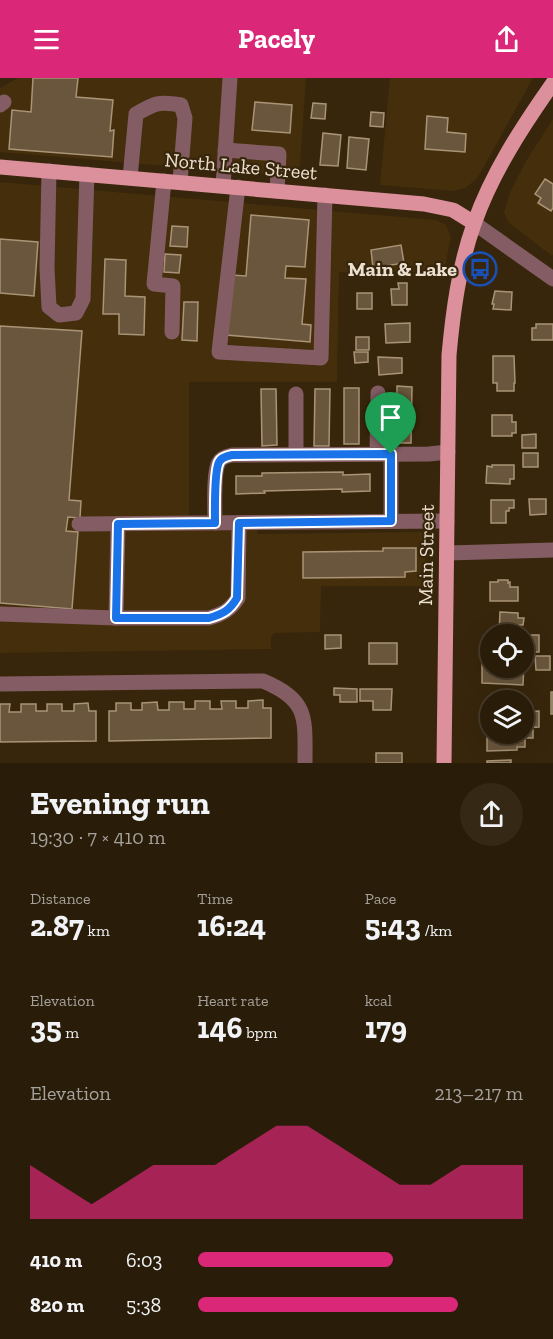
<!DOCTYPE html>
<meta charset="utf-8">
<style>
body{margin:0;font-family:"Zilla Slab",serif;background:#352916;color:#f1f3f6;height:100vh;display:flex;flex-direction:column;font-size:22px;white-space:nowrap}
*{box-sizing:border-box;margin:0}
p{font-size:20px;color:#a5a19c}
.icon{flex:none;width:33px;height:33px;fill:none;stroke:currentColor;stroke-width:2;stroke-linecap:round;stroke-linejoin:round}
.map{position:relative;height:685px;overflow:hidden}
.details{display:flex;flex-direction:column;background:#291c08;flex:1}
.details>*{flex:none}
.controls{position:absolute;left:480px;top:546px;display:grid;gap:12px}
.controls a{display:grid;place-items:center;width:54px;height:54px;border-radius:50%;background:#291c08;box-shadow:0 6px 24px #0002,0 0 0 2px #453a29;font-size:30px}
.pin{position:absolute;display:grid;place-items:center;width:51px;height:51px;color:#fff;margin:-62px -26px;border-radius:50% 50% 50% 0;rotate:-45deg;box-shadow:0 0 6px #0007}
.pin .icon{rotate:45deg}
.round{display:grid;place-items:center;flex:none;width:63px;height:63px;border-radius:32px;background:#352916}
.overview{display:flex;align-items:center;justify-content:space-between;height:102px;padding:0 30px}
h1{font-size:33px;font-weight:800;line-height:45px}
.figures{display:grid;grid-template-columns:repeat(3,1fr);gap:9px;height:102px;padding:6px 30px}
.figures div{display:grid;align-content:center}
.figures b{font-size:30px;font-weight:800}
.figures small{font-size:16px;font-weight:400}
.figures p{font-size:16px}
.chart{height:168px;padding:12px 30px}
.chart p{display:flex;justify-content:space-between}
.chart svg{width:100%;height:108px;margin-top:6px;fill:#db2777;opacity:.7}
ul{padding:0 30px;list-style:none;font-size:20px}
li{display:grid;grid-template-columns:96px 72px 1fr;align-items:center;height:45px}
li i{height:15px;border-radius:8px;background:#db2777}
header{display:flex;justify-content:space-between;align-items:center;height:78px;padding:0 30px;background:#db2777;color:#fff;font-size:27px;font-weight:800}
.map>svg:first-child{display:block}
.built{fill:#442e0c}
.building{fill:#6a563c;stroke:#a99477;stroke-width:1.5}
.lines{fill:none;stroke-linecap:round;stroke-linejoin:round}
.minor{stroke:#835d63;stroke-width:15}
.major{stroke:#dc909c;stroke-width:15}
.route-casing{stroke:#fff;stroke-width:12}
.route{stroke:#1a73e8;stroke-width:8}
.labels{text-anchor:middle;stroke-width:4.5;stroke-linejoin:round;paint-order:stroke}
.street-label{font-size:20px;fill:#ece0d1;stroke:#37260b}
.poi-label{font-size:20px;font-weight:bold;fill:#ece0d1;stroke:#37260b;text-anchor:end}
</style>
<header><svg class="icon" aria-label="menu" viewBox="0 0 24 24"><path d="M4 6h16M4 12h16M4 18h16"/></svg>Pacely<svg class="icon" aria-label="share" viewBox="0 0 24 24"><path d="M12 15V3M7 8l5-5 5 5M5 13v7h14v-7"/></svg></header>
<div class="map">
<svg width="553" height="685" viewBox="0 0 553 685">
<rect width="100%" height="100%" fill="#37260b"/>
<g class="built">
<polygon points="18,0 306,0 299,99 0,74 0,10"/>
<polygon points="390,0 533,0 477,101 465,110 452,113 380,107"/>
<polygon points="553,41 553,176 552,178 508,144 504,135 510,114 526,83"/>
<polygon points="0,104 436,142 446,147 451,159 444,194 339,194 337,304 189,304 189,445 258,445 257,456 425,454 426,508 321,508 320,554 274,555 271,559 271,571 0,575"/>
</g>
<g class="building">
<polygon points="33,0 78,0 76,19 113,22 110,53 114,52 112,79 9,71 12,32 31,34"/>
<polygon points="255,24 292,27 290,55 252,52"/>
<polygon points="313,25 326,26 325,41 311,40"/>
<polygon points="371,34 384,35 383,49 370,48"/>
<polygon points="427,38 448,40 447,54 466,56 465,74 425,71"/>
<polygon points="323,55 341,57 338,88 320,87"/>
<polygon points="349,59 369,61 366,92 347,90"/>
<polygon points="545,101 553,106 553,130 551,133 538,125 541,120 535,116"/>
<polygon points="251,137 309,142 305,189 286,188 285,200 306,201 302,246 311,247 310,264 226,257 231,197 246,198"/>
<polygon points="172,148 188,149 187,169 170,168"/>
<polygon points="0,161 38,164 34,218 0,215"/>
<polygon points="401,167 404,185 373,190 371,172"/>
<polygon points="165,176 181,177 179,195 164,194"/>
<polygon points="105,181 126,182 125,218 145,219 144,257 119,256 119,236 103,236"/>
<polygon points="398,205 407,205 407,227 392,227 391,211 399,211"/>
<polygon points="495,213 512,214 511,232 493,231 494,226 492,226"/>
<rect x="357" y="215" width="15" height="16"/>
<polygon points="184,224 198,224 197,263 182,262"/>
<polygon points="410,245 410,264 386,265 385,246"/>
<polygon points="536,246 553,246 553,262 532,262 532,250 536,250"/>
<polygon points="0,248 82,253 69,422 81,423 80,440 68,439 66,453 78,454 72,531 0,525"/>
<rect x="356" y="259" width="13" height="13"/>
<polygon points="354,274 368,274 368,284 355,285"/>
<polygon points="493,278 514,278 515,305 514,305 514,313 497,313 497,305 493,305"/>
<polygon points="378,279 402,280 402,295 379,297"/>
<polygon points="397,308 412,309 411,365 396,365"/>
<rect x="344" y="310" width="15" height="56"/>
<polygon points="261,311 276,311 277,367 262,368"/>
<polygon points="315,311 330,311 329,368 314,368"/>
<polygon points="492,337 512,337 512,344 516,344 516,355 512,355 512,358 492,358"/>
<polygon points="536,356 536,370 522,370 522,357"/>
<rect x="523" y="375" width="15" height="14"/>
<polygon points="492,387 514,387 514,401 510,401 510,406 486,405 487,388 492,389"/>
<polygon points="343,394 343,397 370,396 370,413 342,414 342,411 264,413 265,415 236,416 236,398 262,398 262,395"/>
<polygon points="529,421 546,421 546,436 530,437"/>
<polygon points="491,422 514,422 514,430 509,430 509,433 506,433 506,445 491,445"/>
<polygon points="383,470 416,470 416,493 405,494 405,499 303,500 303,474 383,473"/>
<polygon points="498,502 508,502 508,505 510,504 510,509 518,509 518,523 490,523 490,504 498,504"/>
<polygon points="500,534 518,535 518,540 524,540 523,547 518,547 518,556 499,556"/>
<polygon points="325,557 341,557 341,570 325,571"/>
<rect x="524" y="557" width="15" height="17"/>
<rect x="369" y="565" width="28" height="21"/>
<polygon points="535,578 550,578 550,592 536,592"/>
<polygon points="488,586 490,586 490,590 524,590 524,586 523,607 482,605 482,587"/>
<polygon points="334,610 357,611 357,624 340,624 340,617 334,617"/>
<polygon points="360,611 392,611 391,632 373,632 373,623 360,623"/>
<rect x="551" y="614" width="2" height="22"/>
<polygon points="263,622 263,630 271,630 271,660 109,663 109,633 116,633 116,625 131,625 131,632 142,632 142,625 157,624 158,632 169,632 169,624 184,624 184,631 195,631 195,623 210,623 210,631 222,631 221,623 236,623 236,630 248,630 248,623"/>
<polygon points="88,625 89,633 96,633 96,663 0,664 0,626 10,626 9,634 21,634 21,626 36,626 36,633 47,633 47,626 62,626 62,633 74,633 74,626"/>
<polygon points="487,625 490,626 490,643 487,643"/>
<polygon points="539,633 539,649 525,650 524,634"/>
<polygon points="524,652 533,652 533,660 525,660 525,669 517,669 517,672 487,673 487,658 517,658 517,660 521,660 521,656 524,656"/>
<rect x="376" y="675" width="26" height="10"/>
<polygon points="511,682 511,685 487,685 487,683"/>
</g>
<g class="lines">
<g class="minor">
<polyline points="0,27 4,24"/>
<polyline points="225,72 279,76 277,113"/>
<polyline points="49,93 47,190 49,229 59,237 76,235 83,221 87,96"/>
<path d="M130 100 136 36C155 25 159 23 181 27L185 40 180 104"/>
<polyline points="164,103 154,206 173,208 172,254"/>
<polyline points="223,108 230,0"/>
<polyline points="238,109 219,274 321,280 325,117"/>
<polyline points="474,145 553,201"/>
<polyline points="296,376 296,316"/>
<polyline points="377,376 378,315"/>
<polyline points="391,376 391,443"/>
<path d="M215 445C215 432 213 393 219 384 221 380 227 378 232 377L429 376 448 374"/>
<polyline points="79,446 447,443"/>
<polyline points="447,475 553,472"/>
<polyline points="0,536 116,540 118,446"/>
<path d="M116 540H209C223 536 230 532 238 520L239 445"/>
<path d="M0 606 263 603C309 622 305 640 305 685"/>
</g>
<g class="major">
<polyline points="0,89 424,126 453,132 474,145"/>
<path d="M444 685 449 277C453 233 459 188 474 146 492 95 522 49 553 5"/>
</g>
</g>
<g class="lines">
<g class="route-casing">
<path id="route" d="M391 376V443L239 445 237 520C230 532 223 536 209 540H116L118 446 215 445C215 432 214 394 219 384 221 380 227 378 232 377Z"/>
</g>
<use href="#route" class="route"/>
</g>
<defs>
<g id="bus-ring" transform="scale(1.725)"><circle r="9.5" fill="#37260b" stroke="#1a4fb4" stroke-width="1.5"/><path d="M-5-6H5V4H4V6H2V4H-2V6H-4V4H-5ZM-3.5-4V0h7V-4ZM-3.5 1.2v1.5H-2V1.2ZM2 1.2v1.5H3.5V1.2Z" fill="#1a4fb4"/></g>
</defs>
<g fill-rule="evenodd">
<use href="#bus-ring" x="480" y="191"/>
</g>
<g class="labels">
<g class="street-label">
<text transform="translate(241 88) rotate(5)" y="7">North Lake Street</text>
<text transform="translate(426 477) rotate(-89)" y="7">Main Street</text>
</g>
<g class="poi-label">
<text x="457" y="198">Main &amp; Lake</text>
</g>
</g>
</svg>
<div class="controls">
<a><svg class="icon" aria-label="locate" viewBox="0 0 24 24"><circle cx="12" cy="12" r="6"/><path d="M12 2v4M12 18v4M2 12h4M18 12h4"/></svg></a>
<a><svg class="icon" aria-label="layers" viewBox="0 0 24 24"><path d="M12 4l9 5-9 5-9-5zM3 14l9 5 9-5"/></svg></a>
</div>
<div class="pin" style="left:391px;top:376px;background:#1e9e55"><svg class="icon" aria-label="arrive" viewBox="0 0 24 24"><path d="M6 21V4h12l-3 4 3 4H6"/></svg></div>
</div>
<section class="details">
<div class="overview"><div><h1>Evening run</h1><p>19:30 · 7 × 410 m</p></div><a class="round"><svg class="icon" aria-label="share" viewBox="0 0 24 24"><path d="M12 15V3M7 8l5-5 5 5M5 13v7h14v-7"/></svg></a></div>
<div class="figures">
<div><p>Distance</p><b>2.87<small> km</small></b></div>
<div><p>Time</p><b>16:24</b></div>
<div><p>Pace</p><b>5:43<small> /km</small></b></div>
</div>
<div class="figures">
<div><p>Elevation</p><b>35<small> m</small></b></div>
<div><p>Heart rate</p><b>146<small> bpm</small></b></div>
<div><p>kcal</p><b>179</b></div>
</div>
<div class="chart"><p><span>Elevation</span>213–217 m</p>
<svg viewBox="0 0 160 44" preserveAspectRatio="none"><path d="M0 44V22L10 30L20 38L30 30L40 22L50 22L60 22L70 14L80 6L90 6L100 14L110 22L120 30L130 30L140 22L150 22L160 22V44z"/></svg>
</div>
<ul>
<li><b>410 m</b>6:03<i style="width:60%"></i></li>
<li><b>820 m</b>5:38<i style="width:80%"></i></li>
</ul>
</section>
